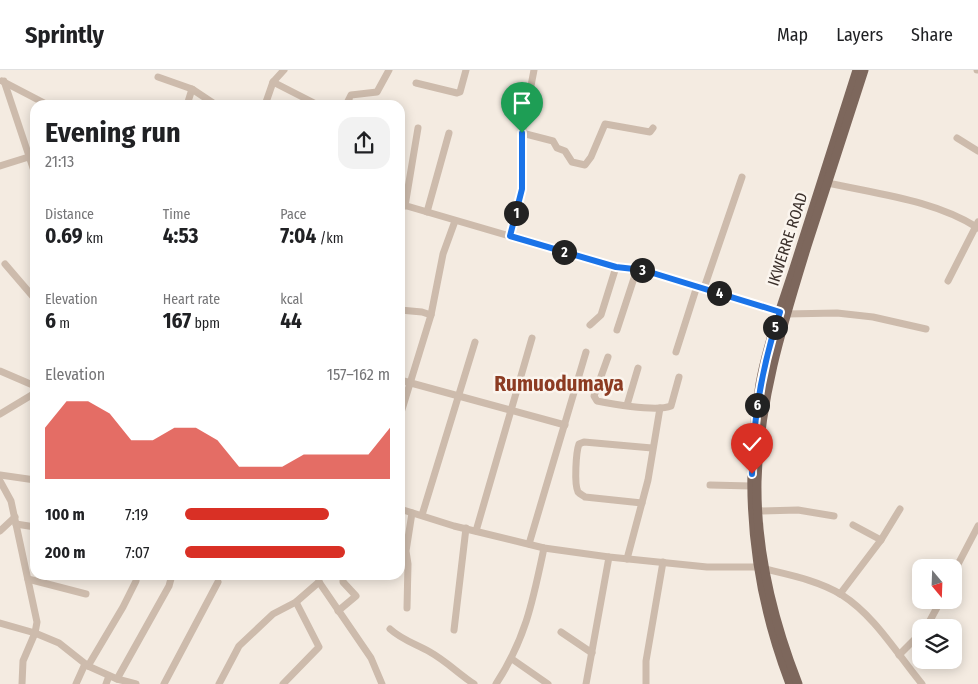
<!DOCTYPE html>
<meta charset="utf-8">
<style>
body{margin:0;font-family:"Fira Sans Condensed",sans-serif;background:#f2f2f2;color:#202124;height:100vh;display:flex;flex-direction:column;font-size:19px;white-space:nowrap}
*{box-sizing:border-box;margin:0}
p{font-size:16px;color:#757577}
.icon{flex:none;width:28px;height:28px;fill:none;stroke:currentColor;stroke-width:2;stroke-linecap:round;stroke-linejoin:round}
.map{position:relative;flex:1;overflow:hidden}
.details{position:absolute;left:30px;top:30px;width:375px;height:480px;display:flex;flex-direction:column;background:#fff;border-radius:15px;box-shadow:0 2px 12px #0003}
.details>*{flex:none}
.needle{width:32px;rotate:161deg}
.tools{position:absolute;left:912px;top:489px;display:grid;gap:10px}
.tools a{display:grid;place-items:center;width:50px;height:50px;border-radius:10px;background:#fff;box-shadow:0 2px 12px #0003;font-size:25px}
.pin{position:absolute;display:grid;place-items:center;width:42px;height:42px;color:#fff;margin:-51px -21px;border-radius:50% 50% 50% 0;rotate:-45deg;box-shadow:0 0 5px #0007}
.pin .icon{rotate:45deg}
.km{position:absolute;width:25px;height:25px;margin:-12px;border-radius:50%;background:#222;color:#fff;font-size:14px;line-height:25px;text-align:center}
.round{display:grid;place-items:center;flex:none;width:52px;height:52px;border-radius:15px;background:#f2f2f2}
.summary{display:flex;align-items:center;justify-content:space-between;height:85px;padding:0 15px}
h1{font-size:28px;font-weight:700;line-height:38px}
.metrics{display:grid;grid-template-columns:repeat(3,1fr);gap:8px;height:85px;padding:5px 15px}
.metrics div{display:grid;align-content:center}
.metrics b{font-size:21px;font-weight:700}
.metrics small{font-size:14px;font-weight:400}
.metrics p{font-size:14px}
.chart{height:140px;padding:10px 15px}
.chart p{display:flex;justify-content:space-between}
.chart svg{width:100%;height:90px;margin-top:5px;fill:#d93025;opacity:.7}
ul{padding:0 15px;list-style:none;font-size:16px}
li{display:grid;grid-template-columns:80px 60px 1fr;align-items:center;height:38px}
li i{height:12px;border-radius:6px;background:#d93025}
header{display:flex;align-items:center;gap:30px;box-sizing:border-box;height:70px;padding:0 25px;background:#fff;border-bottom:1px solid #e0e0e0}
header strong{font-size:24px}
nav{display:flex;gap:28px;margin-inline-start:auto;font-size:18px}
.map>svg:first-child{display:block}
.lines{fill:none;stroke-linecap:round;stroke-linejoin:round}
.minor{stroke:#cdbbac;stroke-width:7}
.major{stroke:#7d675c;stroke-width:9}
.route-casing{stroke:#fff;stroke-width:10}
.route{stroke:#1a73e8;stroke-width:6}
.labels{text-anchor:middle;stroke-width:5;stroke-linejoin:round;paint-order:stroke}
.street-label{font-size:16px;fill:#3b302b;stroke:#fbf5ee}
.district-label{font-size:21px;font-weight:bold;fill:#8c3b22;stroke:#fbf5ee}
</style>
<header>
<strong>Sprintly</strong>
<nav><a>Map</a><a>Layers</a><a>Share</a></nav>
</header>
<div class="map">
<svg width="978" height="614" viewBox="0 0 978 614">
<rect width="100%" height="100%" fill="#f4ebe1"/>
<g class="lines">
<g class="minor">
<polyline points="977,0 978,0"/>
<polyline points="158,7 192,19 216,35"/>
<polyline points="2,11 48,35"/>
<polyline points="4,11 35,104"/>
<polyline points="273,12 318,35"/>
<polyline points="416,13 457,23 460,22 466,0"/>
<polyline points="187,35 192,19"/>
<polyline points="265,35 273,12 284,0"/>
<polyline points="346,35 351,25 377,22 389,0"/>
<polyline points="522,63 553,71 557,78 565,81 572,92 585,95 591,87 605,54 650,62 653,58"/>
<polyline points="957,68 978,81"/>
<polyline points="0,96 35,85"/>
<path d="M828 113C877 124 934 130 978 158"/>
<polyline points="400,134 616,197 643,200 780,242"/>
<polyline points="405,136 418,58"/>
<polyline points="427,142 449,63"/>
<polyline points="510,166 522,119 522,63 534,0"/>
<polyline points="5,194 35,229"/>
<polyline points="948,211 978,152"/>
<polyline points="704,218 742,107"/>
<polyline points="400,240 422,242 431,245"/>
<polyline points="786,244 837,243 873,247 926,259"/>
<polyline points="590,255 601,245 616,197"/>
<polyline points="617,260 637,199"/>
<polyline points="676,282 697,216"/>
<path d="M608 287 594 326 597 331C613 334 657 342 671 336L679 307"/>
<polyline points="0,301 35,316"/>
<polyline points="400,310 565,355"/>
<polyline points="627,335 638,298"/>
<polyline points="0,344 35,323"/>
<polyline points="400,346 431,245 443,184 455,151"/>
<polyline points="0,405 35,410"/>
<polyline points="0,411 11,431 37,552 35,563 23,591 22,614"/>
<polyline points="710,415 751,416"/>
<path d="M642 433 585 427C582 425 580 424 578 422 574 414 576 382 579 374L584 372 652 378"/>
<polyline points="400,439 454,456 544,478 609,487 707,497 758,497"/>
<polyline points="758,441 798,440 834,446"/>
<polyline points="422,445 475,272"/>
<polyline points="16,454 35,457"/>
<polyline points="853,455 881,470"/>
<polyline points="0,461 15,447"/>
<polyline points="476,461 532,268"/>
<polyline points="529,474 586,282"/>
<polyline points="627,489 648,410 660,338"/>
<path d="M765 499C790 505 820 511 842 525 875 546 897 584 922 614"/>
<polyline points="954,502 978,456"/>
<polyline points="319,505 319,512 371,588 382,614"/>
<polyline points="28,509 86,524"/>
<polyline points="840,524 881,470 900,439"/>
<polyline points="407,538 408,494 406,481 412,443"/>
<polyline points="338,541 356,526 343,512 343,505"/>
<polyline points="0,553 35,563 59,573 88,596 117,609 136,614"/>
<polyline points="926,558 941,530"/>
<path d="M390 559C402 570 416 574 430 582 446 591 459 604 474 614"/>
<polyline points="454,560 466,458"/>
<polyline points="561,562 592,583"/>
<polyline points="899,585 921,563"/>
<polyline points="512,589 548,614"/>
<polyline points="88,596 123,537 136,511"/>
<polyline points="117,609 169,516 172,505"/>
<polyline points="76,614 85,594"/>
<polyline points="106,614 109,606"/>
<polyline points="164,614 218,512"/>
<polyline points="219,614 239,576 273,544 296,532 319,512"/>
<polyline points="283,614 319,577 296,532"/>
<path d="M496 614C526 568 533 530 544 478"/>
<polyline points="586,614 609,487"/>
<polyline points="646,614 646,591 663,492"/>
</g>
<g class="major">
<path d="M790 614C753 518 743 416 760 314 767 275 781 238 793 201 814 134 836 67 857 0"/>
<path d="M798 614C773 550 756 481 757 412 759 329 783 254 807 176 826 117 845 59 864 0"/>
</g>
</g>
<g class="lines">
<g class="route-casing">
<path id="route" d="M522 63V119L510 166 616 197 643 200 780 242C762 295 753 348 752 404"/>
</g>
<use href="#route" class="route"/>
</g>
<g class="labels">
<g class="street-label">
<text transform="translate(787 169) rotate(-72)" y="6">IKWERRE ROAD</text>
</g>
<g class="district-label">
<text x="559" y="321">Rumuodumaya</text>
</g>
</g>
</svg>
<div class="tools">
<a><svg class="needle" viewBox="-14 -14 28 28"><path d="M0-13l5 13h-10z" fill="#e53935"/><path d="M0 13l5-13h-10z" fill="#757577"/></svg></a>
<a><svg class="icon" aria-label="layers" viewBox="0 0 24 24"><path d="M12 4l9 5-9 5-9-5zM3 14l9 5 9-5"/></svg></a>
</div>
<div class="pin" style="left:522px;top:63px;background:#1e9e55"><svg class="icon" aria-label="arrive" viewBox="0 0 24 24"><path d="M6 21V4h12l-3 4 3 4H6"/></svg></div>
<div class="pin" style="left:752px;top:404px;background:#d93025"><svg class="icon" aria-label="check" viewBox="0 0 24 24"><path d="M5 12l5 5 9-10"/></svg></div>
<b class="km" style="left:516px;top:143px">1</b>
<b class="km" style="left:564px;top:182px">2</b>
<b class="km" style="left:642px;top:200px">3</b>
<b class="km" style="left:719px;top:223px">4</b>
<b class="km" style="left:775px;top:257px">5</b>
<b class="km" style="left:757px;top:335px">6</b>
<section class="details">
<div class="summary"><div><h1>Evening run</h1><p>21:13</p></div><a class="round"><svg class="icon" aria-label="share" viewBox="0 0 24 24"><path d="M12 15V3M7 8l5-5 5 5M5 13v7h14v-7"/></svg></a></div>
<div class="metrics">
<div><p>Distance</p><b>0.69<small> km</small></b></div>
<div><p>Time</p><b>4:53</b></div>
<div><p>Pace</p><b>7:04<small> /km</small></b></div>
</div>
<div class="metrics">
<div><p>Elevation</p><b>6<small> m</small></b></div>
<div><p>Heart rate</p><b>167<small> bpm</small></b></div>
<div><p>kcal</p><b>44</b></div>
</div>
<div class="chart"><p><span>Elevation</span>157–162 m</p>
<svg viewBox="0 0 160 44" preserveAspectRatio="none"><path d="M0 44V19L10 6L20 6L30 12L40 25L50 25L60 19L70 19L80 25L90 38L100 38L110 38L120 32L130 32L140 32L150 32L160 19V44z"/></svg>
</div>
<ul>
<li><b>100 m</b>7:19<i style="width:70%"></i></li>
<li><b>200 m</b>7:07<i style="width:78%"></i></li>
</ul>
</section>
</div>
